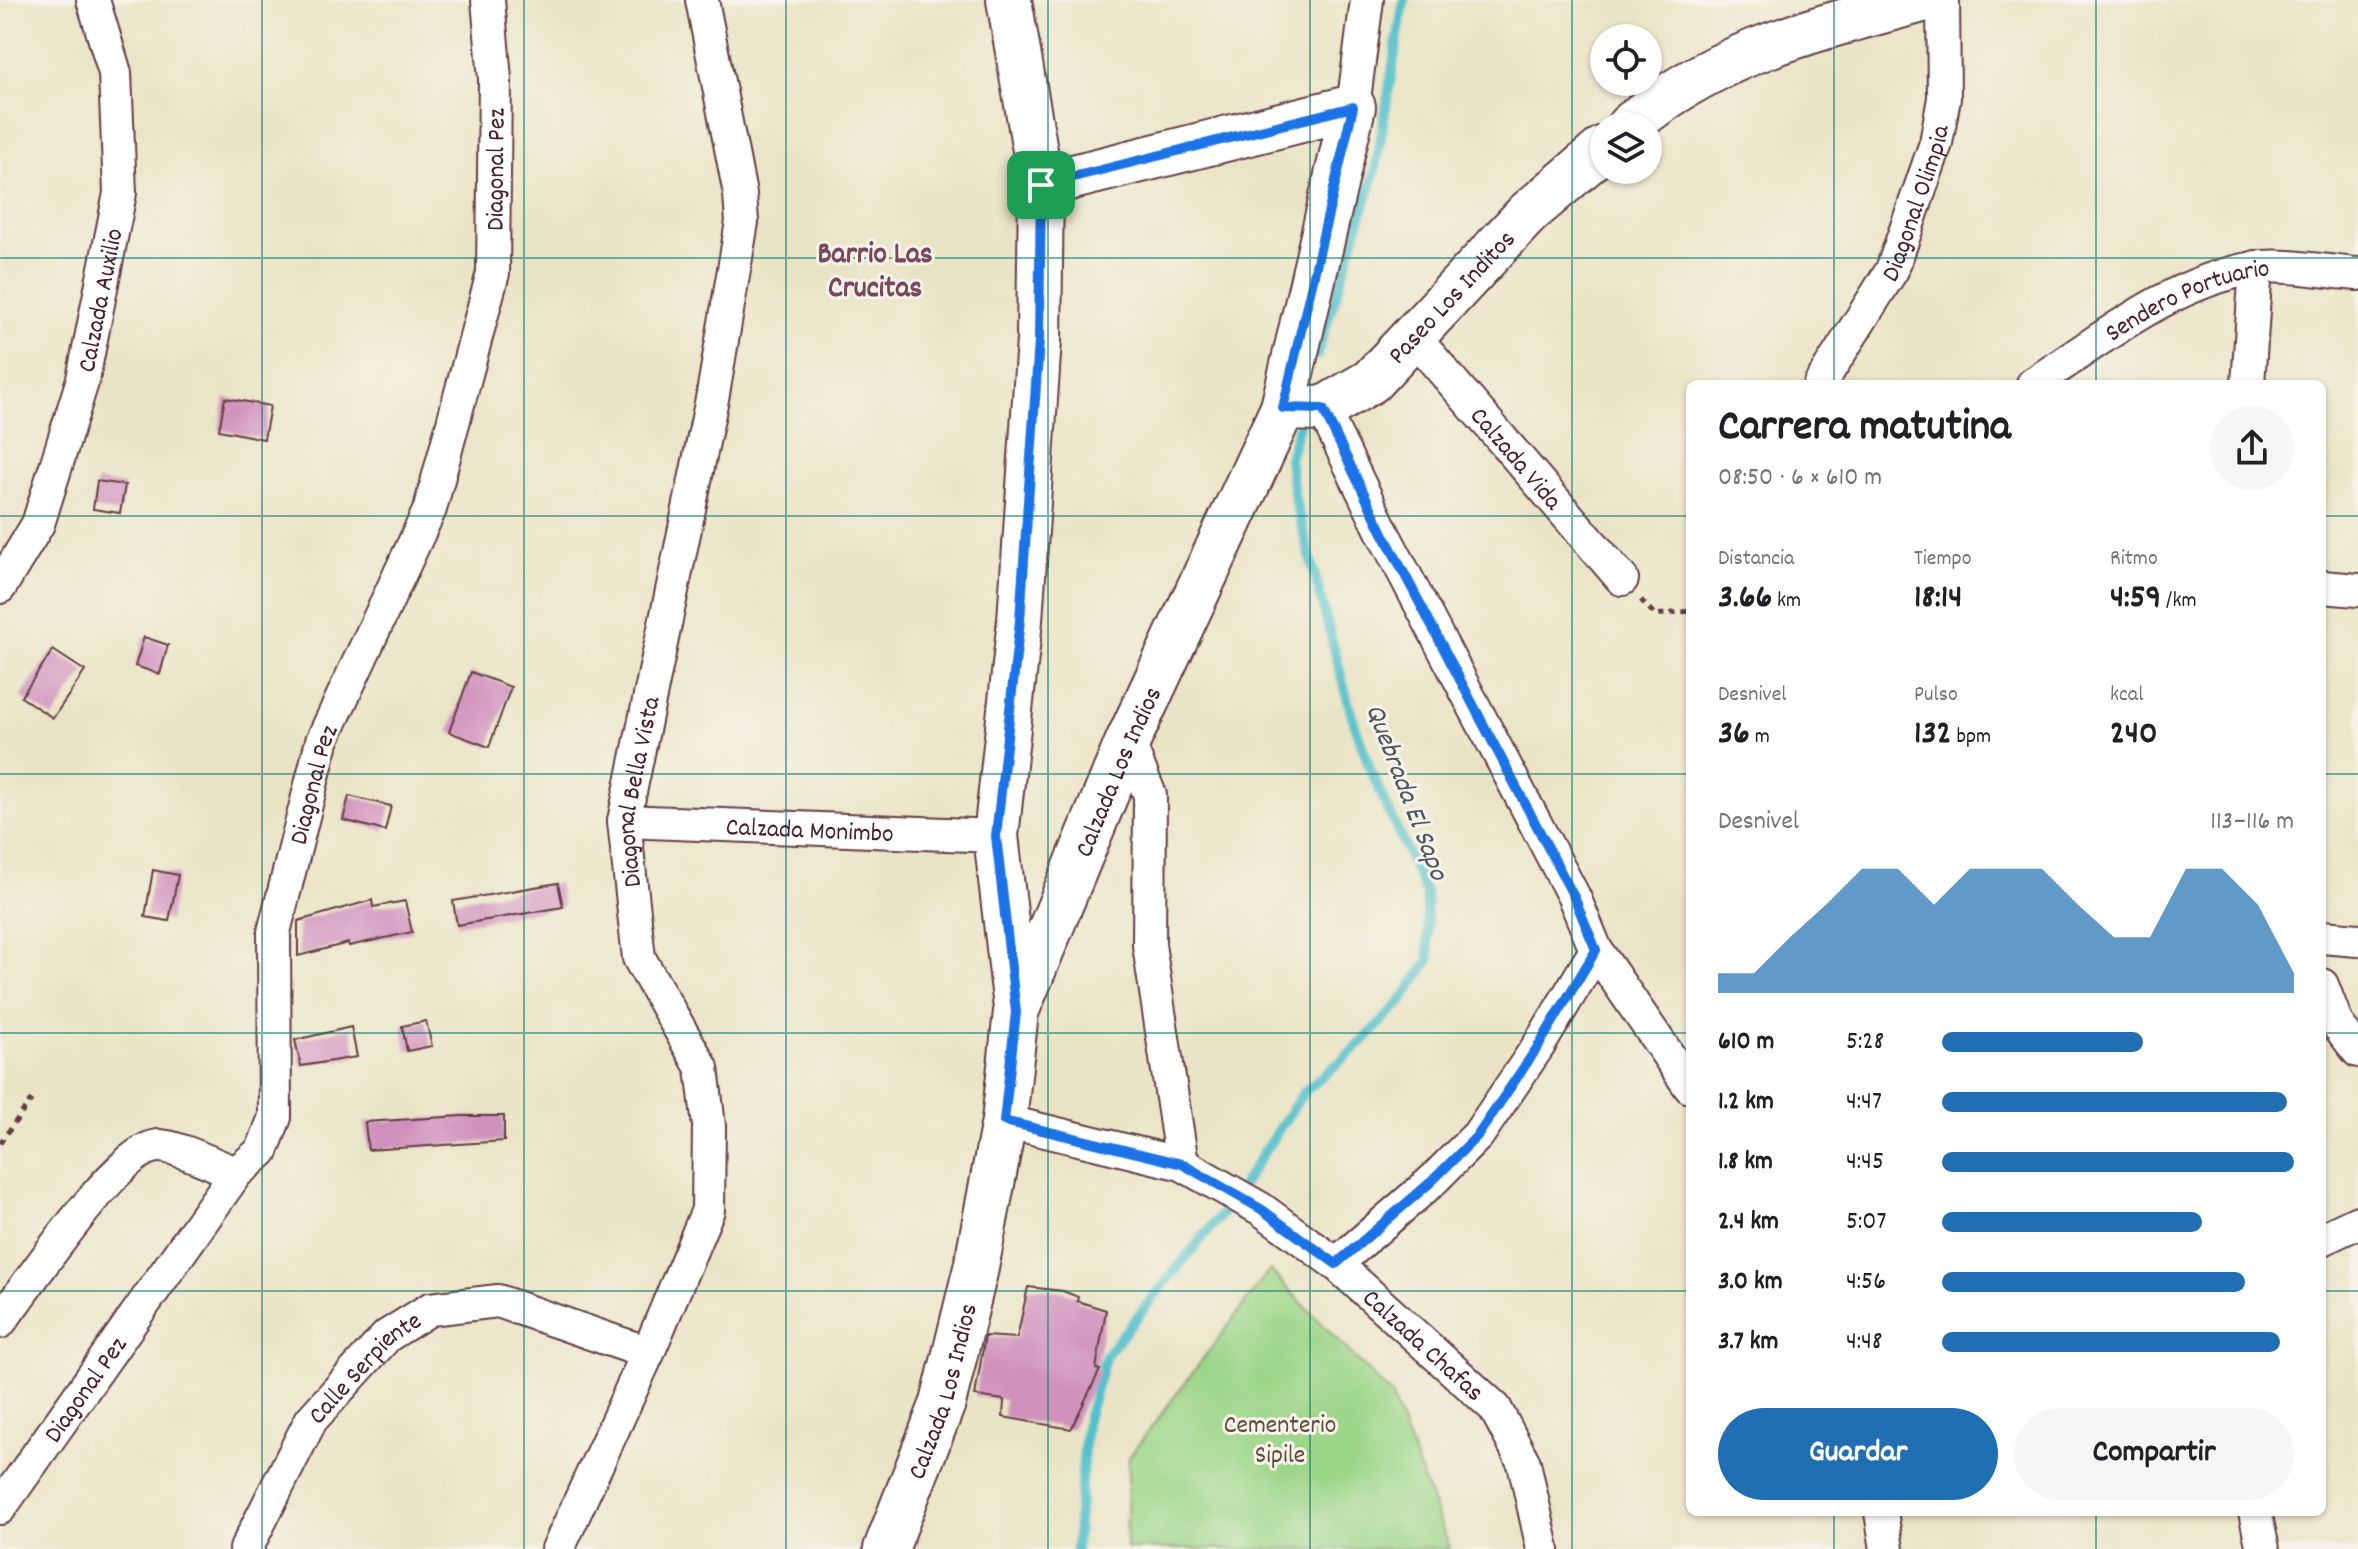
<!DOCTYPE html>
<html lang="es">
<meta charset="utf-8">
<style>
body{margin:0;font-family:Dekko,sans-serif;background:#f6f6f6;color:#202124;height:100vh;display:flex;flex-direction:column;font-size:30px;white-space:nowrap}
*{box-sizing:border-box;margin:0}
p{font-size:26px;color:#757577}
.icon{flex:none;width:44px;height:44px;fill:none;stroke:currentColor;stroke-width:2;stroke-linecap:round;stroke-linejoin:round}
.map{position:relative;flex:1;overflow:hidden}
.side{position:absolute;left:1686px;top:380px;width:640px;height:1136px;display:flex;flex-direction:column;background:#fff;border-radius:12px;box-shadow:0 2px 6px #0004}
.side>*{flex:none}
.buttons{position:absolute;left:1590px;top:24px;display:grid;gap:16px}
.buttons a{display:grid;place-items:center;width:72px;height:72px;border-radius:50%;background:#fff;box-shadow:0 2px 6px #0004;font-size:40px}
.pin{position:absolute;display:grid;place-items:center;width:68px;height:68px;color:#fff;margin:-34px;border-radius:16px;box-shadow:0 4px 12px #0006}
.round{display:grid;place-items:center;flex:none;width:84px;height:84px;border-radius:42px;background:#f6f6f6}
.head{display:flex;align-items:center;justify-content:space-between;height:136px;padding:0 32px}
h1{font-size:44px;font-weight:700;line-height:60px}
.figures{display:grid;grid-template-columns:repeat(3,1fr);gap:12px;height:136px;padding:8px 32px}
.figures div{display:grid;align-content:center}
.figures b{font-size:34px;font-weight:700}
.figures small{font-size:22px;font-weight:400}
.figures p{font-size:22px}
.chart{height:224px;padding:16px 32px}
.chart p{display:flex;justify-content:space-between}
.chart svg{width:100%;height:144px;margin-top:8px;fill:#1f6fb2;opacity:.7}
.cta{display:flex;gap:16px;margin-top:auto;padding:16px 32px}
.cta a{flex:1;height:92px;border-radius:48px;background:#1f6fb2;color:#fff;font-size:32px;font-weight:700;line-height:92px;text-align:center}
.cta a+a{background:#f6f6f6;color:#202124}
ul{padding:0 32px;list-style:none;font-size:26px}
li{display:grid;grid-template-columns:128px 96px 1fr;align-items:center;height:60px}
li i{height:20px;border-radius:10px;background:#1f6fb2}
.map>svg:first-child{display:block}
.green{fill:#9cd689;stroke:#737a5a;stroke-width:2}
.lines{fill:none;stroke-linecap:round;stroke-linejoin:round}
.stream{stroke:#53c0cb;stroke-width:10}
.building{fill:#d092bd}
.street-casing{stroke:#623d42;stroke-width:36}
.secondary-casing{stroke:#623d42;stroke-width:48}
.path{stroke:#623d42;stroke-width:5;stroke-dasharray:6 6;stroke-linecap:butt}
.street{stroke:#fff;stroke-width:32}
.secondary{stroke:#fff;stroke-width:44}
.route-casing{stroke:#fff;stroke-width:16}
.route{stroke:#1a73e8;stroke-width:10}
.grid{fill:none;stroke:#0f766e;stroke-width:2;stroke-opacity:0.55}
.labels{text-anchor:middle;stroke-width:6;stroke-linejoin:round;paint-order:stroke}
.street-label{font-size:26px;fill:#4a1f2b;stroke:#f7f3e8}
.park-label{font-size:26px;fill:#5e4d42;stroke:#f7f3e8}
.water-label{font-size:28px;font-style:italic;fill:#4d5763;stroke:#f7f3e8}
.quarter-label{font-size:30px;font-weight:bold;fill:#79475e;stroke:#f7f3e8}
</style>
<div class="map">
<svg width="2358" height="1549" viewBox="0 0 2358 1549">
<rect width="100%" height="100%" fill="#f7f3e8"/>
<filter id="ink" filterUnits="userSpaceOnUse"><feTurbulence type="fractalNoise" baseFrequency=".0125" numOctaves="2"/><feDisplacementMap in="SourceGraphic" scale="16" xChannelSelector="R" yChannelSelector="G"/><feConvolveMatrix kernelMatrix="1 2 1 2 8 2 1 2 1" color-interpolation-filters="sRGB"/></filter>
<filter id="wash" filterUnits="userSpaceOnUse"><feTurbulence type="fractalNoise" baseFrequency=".006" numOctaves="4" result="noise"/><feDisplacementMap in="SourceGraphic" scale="32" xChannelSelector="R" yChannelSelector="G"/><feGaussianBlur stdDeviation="1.8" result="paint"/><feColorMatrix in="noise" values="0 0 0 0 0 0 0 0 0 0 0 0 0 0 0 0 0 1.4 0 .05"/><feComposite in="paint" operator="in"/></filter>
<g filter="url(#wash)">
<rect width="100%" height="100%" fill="#eae4c6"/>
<polygon class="green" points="1270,1270 1391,1395 1450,1549 1126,1549 1129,1457"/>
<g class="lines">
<g class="stream">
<polyline points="1317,355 1375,172 1404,0"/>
<polyline points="1076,1549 1086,1423 1106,1355 1229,1205 1303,1093 1356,1048 1401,1002 1429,960 1426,894 1370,769 1351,713 1295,500 1289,459 1300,421"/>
</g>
</g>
<g id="blocks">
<g class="building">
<polygon points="225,398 270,406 264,439 219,430"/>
<polygon points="97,481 125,485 120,513 93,509"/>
<polygon points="144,637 168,645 160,674 135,666"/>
<polygon points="53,650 85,671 53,718 21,697"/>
<polygon points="471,672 511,687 489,747 449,732"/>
<polygon points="349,796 391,806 385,831 343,820"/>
<polygon points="153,870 178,875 169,921 145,917"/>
<polygon points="558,883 563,907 457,925 453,901"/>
<polygon points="372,900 373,907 405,901 412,932 349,946 348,943 298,956 298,921"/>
<polygon points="426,1021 432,1046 407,1051 402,1026"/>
<polygon points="351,1027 357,1057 301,1066 295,1040"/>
<polygon points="462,1116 504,1116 504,1141 368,1150 365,1122"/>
<polygon points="1028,1287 1063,1291 1078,1297 1077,1301 1106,1310 1096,1369 1100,1370 1071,1429 1003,1417 1004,1400 975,1396 985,1336 1017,1338"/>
</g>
</g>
</g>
<g filter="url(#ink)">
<use href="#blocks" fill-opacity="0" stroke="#623d42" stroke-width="2"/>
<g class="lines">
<g class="street-casing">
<g id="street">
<polyline points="1353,107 1367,0"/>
<path id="s1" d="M1413 336 1622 579"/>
<path id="s2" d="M1820 384 1892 270 1936 143 1944 98 1943 0"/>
<path id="s3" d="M2033 384C2102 339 2171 282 2254 268 2283 263 2328 272 2358 274"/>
<polyline points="2248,384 2256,267"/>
<polyline points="1323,409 1383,533 1574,897 1596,950 1690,1087"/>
<path id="s4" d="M0 587 38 524 83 379 120 193 115 73 93 0"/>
<polyline points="2322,587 2358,590"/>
<polyline points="1128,741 1150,795 1149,945 1182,1164"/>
<path id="s5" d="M624 821 996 836"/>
<polyline points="2322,937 2358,940"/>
<polyline points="2322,985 2337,1024 2358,1051"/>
<path id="s6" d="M1004 1121 1182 1164 1261 1209 1336 1264 1495 1408 1524 1463 1543 1549"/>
<polyline points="2322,1239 2358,1222"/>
<polyline points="1336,1264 1431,1182 1478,1135 1539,1045 1596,950"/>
<path d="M0 1322C25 1289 121 1144 160 1146 180 1147 216 1166 236 1173"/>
<path id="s7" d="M0 1508 236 1173 262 1151 275 1117 274 932 322 741 430 509 493 273 495 79 488 0"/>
<polyline points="1881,1512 1887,1549"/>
<polyline points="2255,1512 2263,1549"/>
<path id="s8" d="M246 1549 311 1420 387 1336 430 1309 498 1301 648 1353"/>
<path id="s9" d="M558 1549 648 1353 708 1210 709 1126 702 1068 639 958 624 821 713 394 742 222 740 194 702 0"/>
</g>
</g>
<g class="secondary-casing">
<g id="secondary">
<polyline points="1009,0 1041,185 1039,340 1020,620 996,836 1016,1008"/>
<path d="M1629 126C1714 52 1816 29 1922 0"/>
<path id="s10" d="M1283 408 1323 409 1371 381 1528 213 1604 148"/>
<path id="s11" d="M886 1549 943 1403 976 1268 1004 1121 1016 1012 1128 741 1283 408 1353 107 1041 185"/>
</g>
</g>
<g class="path">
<polyline points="1641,600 1655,615 1690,611"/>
<polyline points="0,1143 34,1096"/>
</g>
<use href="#street" class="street"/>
<use href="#secondary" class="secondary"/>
</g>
</g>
<g class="lines" filter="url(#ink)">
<g class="route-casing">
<polygon id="route" points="1353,107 1283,408 1323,409 1383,533 1574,897 1596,950 1539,1045 1478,1135 1431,1182 1336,1264 1261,1209 1182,1164 1004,1121 1016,1012 996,836 1020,620 1039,340 1041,185"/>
</g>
<use href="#route" class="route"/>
</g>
<path class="grid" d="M262 0V1549M524 0V1549M786 0V1549M1048 0V1549M1310 0V1549M1572 0V1549M1834 0V384M2096 0V384M0 258H2358M0 516H1690M2322 516H2358M0 774H1690M2322 774H2358M0 1033H1690M2322 1033H2358M0 1291H1690M2322 1291H2358M1834 1512V1549M2096 1512V1549"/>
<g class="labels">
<g class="street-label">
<text dy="9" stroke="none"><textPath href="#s7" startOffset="1466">Diagonal Pez</textPath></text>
<text dy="9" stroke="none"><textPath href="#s2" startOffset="206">Diagonal Olimpia</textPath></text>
<text dy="9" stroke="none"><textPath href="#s10" startOffset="212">Paseo Los Inditos</textPath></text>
<text dy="9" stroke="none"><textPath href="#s4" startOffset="306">Calzada Auxilio</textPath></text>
<text dy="9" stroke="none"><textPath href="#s3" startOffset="178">Sendero Portuario</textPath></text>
<text dy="9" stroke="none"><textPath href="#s1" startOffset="160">Calzada Vida</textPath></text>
<text dy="9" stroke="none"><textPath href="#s11" startOffset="816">Calzada Los Indios</textPath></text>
<text dy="9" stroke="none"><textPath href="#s7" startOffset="818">Diagonal Pez</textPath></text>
<text dy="9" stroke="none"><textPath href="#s9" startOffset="808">Diagonal Bella Vista</textPath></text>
<text dy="9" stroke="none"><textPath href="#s5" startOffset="186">Calzada Monimbo</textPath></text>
<text dy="9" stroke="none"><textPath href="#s6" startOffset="486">Calzada Chafas</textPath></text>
<text dy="9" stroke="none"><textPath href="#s8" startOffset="220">Calle Serpiente</textPath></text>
<text dy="9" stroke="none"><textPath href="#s7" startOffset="146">Diagonal Pez</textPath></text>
<text dy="9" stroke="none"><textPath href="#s11" startOffset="168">Calzada Los Indios</textPath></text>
</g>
<g class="park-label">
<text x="1280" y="1432">Cementerio<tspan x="1280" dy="30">Sipile</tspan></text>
</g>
<g class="water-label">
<text transform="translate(1409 791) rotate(69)" y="10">Quebrada El Sapo</text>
</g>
<g class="quarter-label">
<text x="875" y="262">Barrio Las<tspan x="875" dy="34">Crucitas</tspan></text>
</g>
</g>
</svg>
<div class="buttons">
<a><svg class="icon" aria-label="locate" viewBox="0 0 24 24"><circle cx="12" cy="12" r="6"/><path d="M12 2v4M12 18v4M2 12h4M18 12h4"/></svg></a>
<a><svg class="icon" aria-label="layers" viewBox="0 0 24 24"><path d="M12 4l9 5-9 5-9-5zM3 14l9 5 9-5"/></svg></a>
</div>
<div class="pin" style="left:1041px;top:185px;background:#1e9e55"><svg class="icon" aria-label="arrive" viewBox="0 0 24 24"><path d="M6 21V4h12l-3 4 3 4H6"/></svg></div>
<section class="side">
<div class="head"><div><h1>Carrera matutina</h1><p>08:50 · 6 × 610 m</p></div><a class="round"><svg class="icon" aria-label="share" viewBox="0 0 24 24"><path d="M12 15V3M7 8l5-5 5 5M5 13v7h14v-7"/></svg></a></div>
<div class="figures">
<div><p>Distancia</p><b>3.66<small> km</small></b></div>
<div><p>Tiempo</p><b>18:14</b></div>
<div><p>Ritmo</p><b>4:59<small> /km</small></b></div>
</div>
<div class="figures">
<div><p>Desnivel</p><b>36<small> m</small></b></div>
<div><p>Pulso</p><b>132<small> bpm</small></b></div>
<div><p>kcal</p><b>240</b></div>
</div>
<div class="chart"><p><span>Desnivel</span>113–116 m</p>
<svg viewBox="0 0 160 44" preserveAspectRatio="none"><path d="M0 44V38L10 38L20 27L30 17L40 6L50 6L60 17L70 6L80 6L90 6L100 17L110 27L120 27L130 6L140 6L150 17L160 38V44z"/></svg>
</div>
<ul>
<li><b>610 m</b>5:28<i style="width:57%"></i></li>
<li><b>1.2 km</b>4:47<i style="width:98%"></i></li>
<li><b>1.8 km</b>4:45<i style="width:100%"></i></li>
<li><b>2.4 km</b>5:07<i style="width:74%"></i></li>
<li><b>3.0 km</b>4:56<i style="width:86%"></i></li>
<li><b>3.7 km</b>4:48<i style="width:96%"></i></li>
</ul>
<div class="cta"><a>Guardar</a><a>Compartir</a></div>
</section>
</div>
